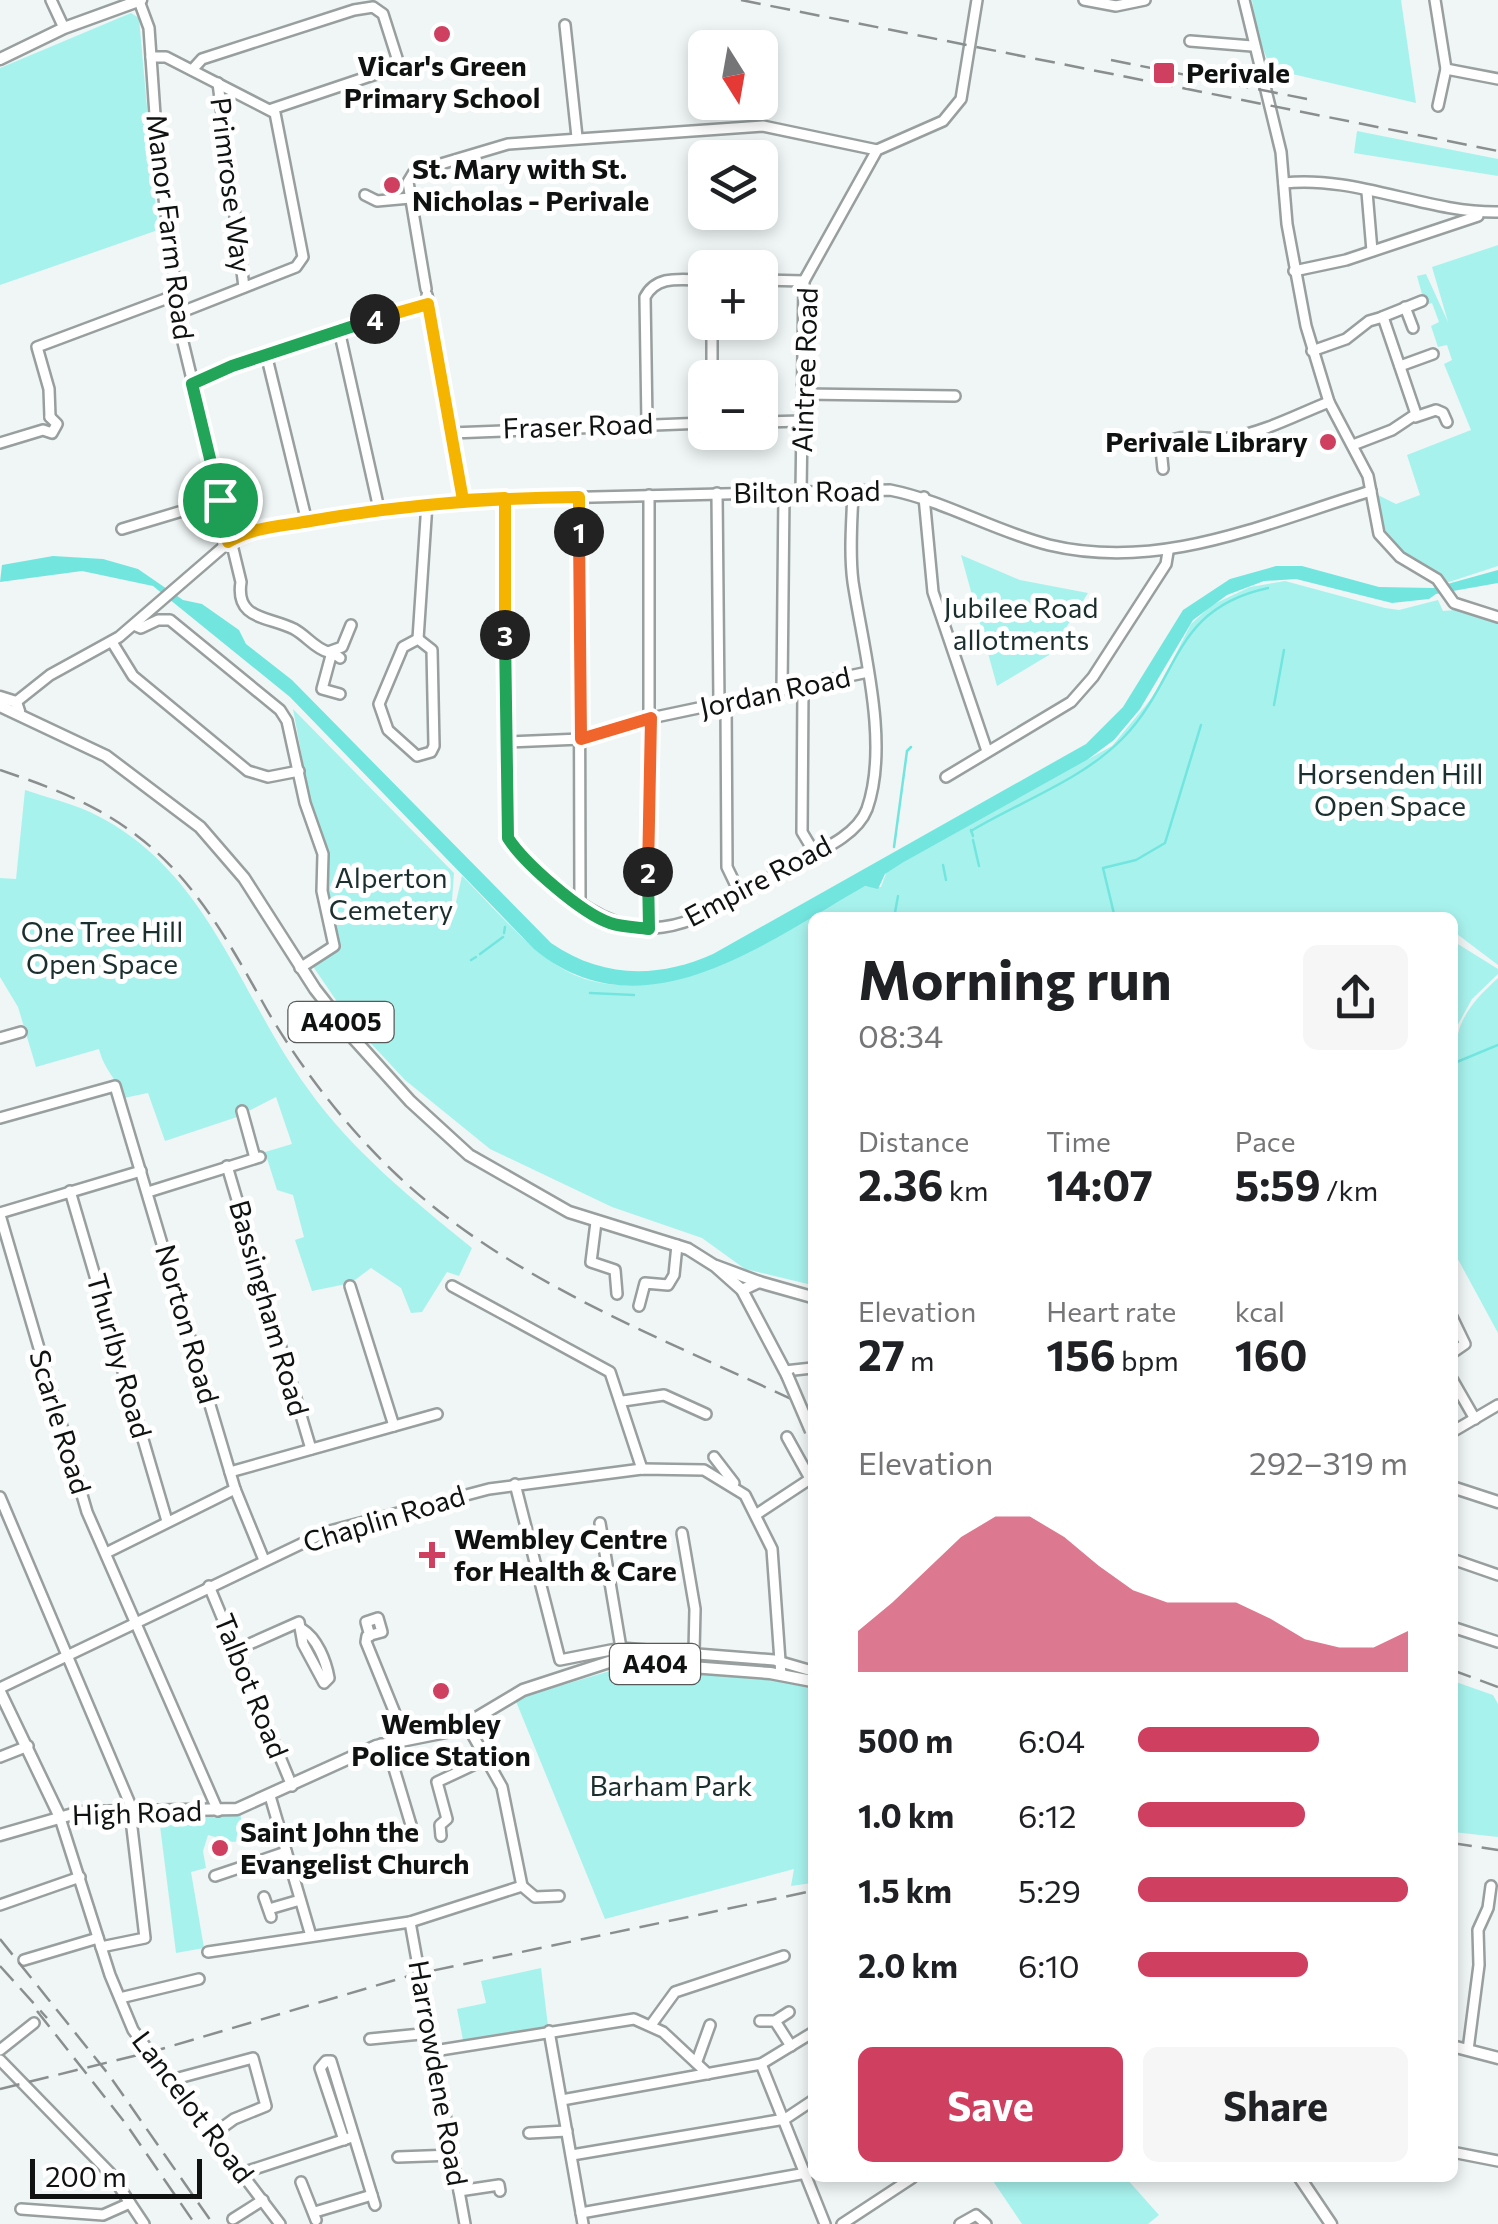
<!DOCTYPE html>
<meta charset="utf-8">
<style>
body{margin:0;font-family:Commissioner,sans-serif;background:#f6f6f6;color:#202124;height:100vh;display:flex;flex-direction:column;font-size:38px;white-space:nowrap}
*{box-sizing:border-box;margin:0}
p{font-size:32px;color:#757577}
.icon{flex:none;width:55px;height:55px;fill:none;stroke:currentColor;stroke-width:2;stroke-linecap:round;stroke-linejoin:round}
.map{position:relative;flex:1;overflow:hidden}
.side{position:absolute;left:808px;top:912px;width:650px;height:1270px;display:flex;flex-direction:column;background:#fff;border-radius:15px;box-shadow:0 5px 15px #0003}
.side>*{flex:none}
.needle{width:65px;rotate:169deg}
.fabs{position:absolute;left:688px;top:30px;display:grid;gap:20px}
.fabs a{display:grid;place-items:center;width:90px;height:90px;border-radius:15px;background:#fff;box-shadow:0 5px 15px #0003;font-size:50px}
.scale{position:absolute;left:30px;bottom:25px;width:172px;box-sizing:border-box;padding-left:10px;border:5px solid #101212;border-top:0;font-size:28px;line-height:35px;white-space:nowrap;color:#101212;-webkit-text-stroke:8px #fff;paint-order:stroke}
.pin{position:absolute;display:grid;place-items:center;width:85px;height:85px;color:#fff;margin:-42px;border:5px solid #fff;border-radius:50%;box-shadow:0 2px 10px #0007}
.km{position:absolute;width:50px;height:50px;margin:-25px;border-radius:50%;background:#222;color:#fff;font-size:28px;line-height:50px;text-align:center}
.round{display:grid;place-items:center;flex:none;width:105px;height:105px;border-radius:15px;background:#f6f6f6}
.overview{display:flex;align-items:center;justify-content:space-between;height:170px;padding:0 50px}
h1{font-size:55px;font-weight:700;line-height:75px}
.figures{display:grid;grid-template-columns:repeat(3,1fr);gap:15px;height:170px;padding:10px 50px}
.figures div{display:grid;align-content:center}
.figures b{font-size:42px;font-weight:700}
.figures small{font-size:28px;font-weight:400}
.figures p{font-size:28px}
.chart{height:280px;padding:20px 50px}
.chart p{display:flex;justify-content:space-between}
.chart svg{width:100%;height:180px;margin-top:10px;fill:#ce3f60;opacity:.7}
.action{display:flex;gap:20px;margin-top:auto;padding:20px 50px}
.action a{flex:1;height:115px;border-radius:15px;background:#ce3f60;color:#fff;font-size:40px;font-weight:700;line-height:115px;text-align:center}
.action a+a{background:#f6f6f6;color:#202124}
ul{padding:0 50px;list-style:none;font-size:32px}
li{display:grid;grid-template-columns:160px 120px 1fr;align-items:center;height:75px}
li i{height:25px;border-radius:12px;background:#ce3f60}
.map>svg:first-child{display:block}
.green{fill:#a8f2ed}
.water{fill:#73e5df}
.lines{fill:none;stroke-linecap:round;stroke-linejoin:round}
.stream{stroke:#73e5df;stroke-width:2.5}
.minor-casing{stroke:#989f9e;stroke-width:14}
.major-casing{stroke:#989f9e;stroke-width:15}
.minor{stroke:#fff;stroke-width:9}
.major{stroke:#fff;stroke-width:10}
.rail{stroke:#8a8e8e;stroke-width:2.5;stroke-dasharray:20 10;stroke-linecap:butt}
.major-bridge-casing{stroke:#989f9e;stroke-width:15;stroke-linecap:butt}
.major-bridge{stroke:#fff;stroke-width:10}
.split-1-casing{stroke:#fff;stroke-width:20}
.split-2-casing{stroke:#fff;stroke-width:20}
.split-3-casing{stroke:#fff;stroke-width:20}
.split-4-casing{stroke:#fff;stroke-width:20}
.split-5-casing{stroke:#fff;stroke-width:20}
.split-1{stroke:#f5b400;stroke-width:12}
.split-2{stroke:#f0652b;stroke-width:12}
.split-3{stroke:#22a559;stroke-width:12}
.split-4{stroke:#f5b400;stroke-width:12}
.split-5{stroke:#22a559;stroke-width:12}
.poi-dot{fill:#ce3f60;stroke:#fff;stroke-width:4}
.labels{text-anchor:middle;stroke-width:10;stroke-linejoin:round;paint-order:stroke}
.shield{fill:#fff;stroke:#585959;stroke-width:2.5}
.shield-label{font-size:25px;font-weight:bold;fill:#101212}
.poi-label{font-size:28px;font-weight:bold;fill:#101212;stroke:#fff;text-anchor:start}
.street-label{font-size:28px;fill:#101212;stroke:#fff}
.park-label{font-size:28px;fill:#1b2f2e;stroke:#fff}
</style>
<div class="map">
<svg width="1498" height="2224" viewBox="0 0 1498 2224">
<rect width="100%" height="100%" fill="#eff6f5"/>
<g class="green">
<polygon points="1252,0 1401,0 1416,103 1271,69 1257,34"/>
<polygon points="131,13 139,18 158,230 0,285 0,68"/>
<polygon points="1357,131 1498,159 1498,176 1354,153"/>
<path d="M1498 245V566L1446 583C1401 552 1384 552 1376 494L1396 504 1420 495 1407 455 1471 430 1444 364 1452 360 1447 345 1438 347 1431 326 1439 322 1432 303 1425 305 1417 276 1426 274 1448 322 1432 267Z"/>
<polygon points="961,555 1020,580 1088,593 1049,655 997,686"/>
<path d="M1285 581 1385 608 1399 610 1438 600 1443 611 1455 610 1498 624V965L1453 931 1452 918 1399 917 1406 913 1395 918H812V1285L745 1269 702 1238 612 1207 490 1149 405 1080 351 1022 312 965 337 950 333 929 338 924 334 905 328 902 327 849 311 806 293 709 454 873 450 928 462 876C497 910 538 963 585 979 677 1008 782 927 860 886L881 887 887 871 1112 746 1156 693 1191 624 1212 605 1250 587Z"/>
<path d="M25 790C46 797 70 803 90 812 208 868 237 992 308 1089 353 1152 413 1200 472 1248L459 1276 447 1272 422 1312 411 1313 401 1288 371 1268 351 1283 312 1291 295 1240 304 1237 293 1195 277 1190 265 1152 292 1144 276 1097 237 1117 165 1141 148 1093 124 1098C117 1079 104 1070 99 1049L36 1067 18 1007 0 977V878L16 879Z"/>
<polygon points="1453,941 1498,969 1498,974 1472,999 1455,1030 1453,1067"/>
<path d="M1498 978V1333L1453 1250 1452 1078C1458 1061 1454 1045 1459 1030 1466 1008 1482 993 1498 978Z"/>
<polygon points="620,1668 774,1680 812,1688 812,1883 791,1886 794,1869 605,1919 515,1699"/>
<polygon points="1453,1681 1493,1695 1498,1704 1498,1837 1453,1832"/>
<polygon points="240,1813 245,1840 233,1842 208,1835 203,1851 206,1868 191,1872 204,1948 176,1953 159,1818"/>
<polygon points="541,1968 548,2026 463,2040 457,2009 486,2003 481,1981"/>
<polygon points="991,2178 1126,2178 1159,2215 1148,2224 1022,2224"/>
</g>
<path class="water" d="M53 556 103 559 138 569 183 600 202 604 239 630 246 644 292 680 551 943C602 978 657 979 713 954L1086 744 1123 707 1183 610 1230 579 1276 566H1302L1379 587 1433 588 1498 570V583L1436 594 1429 599 1392 603 1296 579 1264 581 1227 595 1193 620 1140 709 1114 740 1087 760 902 863 885 874 878 889 865 886C766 942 643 1039 534 949L290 697 153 586 82 571 0 582 2 565Z"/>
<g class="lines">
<g class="stream">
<polyline points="1274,705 1284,650"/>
<polyline points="971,830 973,836"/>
<path d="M971 831C1021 801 1082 780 1123 738 1181 678 1171 609 1268 588"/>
<polyline points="973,840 979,866"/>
<polyline points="894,847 907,751 911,747"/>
<polyline points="943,865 946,880"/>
<polyline points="894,918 898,896"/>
<polyline points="1115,918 1103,868 1136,860 1165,843 1201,725"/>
<polyline points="504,933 505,927"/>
<polyline points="480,954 503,937"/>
<polyline points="471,960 476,957"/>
<polyline points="590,993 634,995"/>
<polyline points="1452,1064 1498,1045"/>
</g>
<g class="minor-casing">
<g id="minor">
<polyline points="51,0 64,28"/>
<polyline points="1084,0 1116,6 1145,0"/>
<polyline points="1244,0 1281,152 1287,224 1306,326 1329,402 1368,476 1379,534 1400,557 1437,579 1454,603 1498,617"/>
<polyline points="1435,0 1446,69 1438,106"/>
<path d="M139 1 149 28 157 144 182 338 241 582C235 620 268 616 294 629 307 636 314 648 328 652L342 647 351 625"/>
<polyline points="565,25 577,137"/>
<polyline points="1190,41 1252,46"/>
<polyline points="151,57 166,57 275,113 303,257 296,267 179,313"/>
<polyline points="1446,69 1498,79"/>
<polyline points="192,70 202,59 354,10 373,7 383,14 397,58 391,69 272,109"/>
<polyline points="218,83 244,287"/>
<path d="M1284 183C1355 175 1427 213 1498 212"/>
<polyline points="1367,192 1372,251"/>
<polyline points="365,195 377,201 410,198"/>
<polyline points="1294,271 1346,260 1478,216"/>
<polyline points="760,280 804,281"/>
<polyline points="426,289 408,182 414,172 508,144 763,126 877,150"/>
<polyline points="427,295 463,500"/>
<polyline points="1405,307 1413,328"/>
<polyline points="1382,317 1422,301"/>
<polyline points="712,322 712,378"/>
<polyline points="339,330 379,509"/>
<polyline points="1312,351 1346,339 1369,321 1383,317 1416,414 1392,430 1353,445"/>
<polyline points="266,354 307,522"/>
<polyline points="1400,366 1433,354"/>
<polyline points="192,384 231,366 428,303"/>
<polyline points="803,394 955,396"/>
<polyline points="50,417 49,389 37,347 176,295"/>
<polyline points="1415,417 1436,410 1443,413 1447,422"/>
<polyline points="760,422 803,421"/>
<path d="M647 424 645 297C657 274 682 280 705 280"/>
<polyline points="451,433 705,423"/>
<polyline points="0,443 43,430 52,433 57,424 50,417"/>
<path d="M1163 469 1161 449C1178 428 1207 442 1230 438 1267 431 1296 415 1329 402"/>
<polyline points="801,492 804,281 877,150 943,121 961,99 977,0"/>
<polyline points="717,493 719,704"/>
<polyline points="579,497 580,904"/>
<polyline points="924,497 933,592 987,751"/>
<path d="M505 498 508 838C522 859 543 874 563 890 653 964 702 915 789 867 814 853 856 838 867 809 890 744 863 648 853 582 849 552 852 521 853 491"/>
<polyline points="122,529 219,500"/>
<polyline points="134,625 141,628 158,620 170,620 280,710 287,721 305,803 323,854 322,891 334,946 300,968"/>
<polygon points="418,639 432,650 434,746 431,752 417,756 388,730 379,704 403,647"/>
<polyline points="418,639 427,503"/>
<polyline points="112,642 133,676 248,771 268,777 299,771"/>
<polyline points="340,658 332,652 322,689 340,694"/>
<polyline points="803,686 802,832 814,852"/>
<polyline points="782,690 784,492"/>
<path d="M16 702 50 675 119 637 229 542 251 532 379 509 463 500 890 490C945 501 994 531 1049 545 1162 572 1265 523 1371 491"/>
<polyline points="726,703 727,867 740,894"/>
<polyline points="505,742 581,739 651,718 868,672"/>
<polyline points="946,777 1071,702 1093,677 1166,564 1168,552"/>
<polyline points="649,929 649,495"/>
<polyline points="0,1038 21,1032"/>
<polyline points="242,1111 255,1158"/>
<polyline points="0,1118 115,1086 235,1489 264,1560"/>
<polyline points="227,1166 311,1449"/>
<polyline points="70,1191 167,1521"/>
<polyline points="148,1192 260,1157"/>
<polyline points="0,1213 141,1171"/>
<polyline points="0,1215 87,1512 218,1811"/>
<polyline points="596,1222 591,1262 615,1270 617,1294"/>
<polyline points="350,1286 394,1426"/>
<polyline points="452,1286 610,1372 642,1469"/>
<polyline points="639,1306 645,1283 668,1285 674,1275 677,1245"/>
<polyline points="1452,1317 1465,1344 1452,1353"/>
<polyline points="785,1371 812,1368"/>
<polyline points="1452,1379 1475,1419"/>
<polyline points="623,1401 664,1395 706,1414"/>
<polyline points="1452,1432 1498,1405"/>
<polyline points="787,1437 812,1482"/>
<polyline points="714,1457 734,1483"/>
<polyline points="230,1472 437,1414"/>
<polyline points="515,1484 560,1660 621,1648 774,1660 812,1671"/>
<polyline points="0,1497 133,1811"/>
<polyline points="757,1514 810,1479"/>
<polyline points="600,1523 621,1648"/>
<polyline points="682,1533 695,1609 694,1652"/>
<polyline points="106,1553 235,1489"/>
<polyline points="1452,1559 1498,1575"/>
<polyline points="209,1586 292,1786"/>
<polyline points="1452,1627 1498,1642"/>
<polyline points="370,1636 366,1622 378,1618 382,1632 367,1636 366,1642 405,1738"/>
<path d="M236 1650 299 1622 303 1644 324 1683 329 1678C326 1661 317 1638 302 1629"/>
<polyline points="0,1688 326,1532 489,1489 642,1469 704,1470 745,1495 772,1549 781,1675"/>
<polyline points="467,1725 502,1787 522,1886"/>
<polyline points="381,1744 393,1765 411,1825"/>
<polyline points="0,1757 28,1746"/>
<polyline points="270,1796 311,1936"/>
<polyline points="59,1815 110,1975 133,2030 280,2224"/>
<polyline points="441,1836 440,1825 447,1819 437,1782 486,1759"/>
<polyline points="283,1842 311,1834"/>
<polyline points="215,1876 286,1852"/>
<polyline points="522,1886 535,1897 559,1896"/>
<polyline points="264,1897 271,1917"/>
<polyline points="0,1905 80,1877"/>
<polyline points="269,1909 300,1900"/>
<polyline points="410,1922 465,2224"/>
<polyline points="101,1947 145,1938 130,1811"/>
<polyline points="208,1952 410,1922 522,1886"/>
<polyline points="24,1960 98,1938"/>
<polyline points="120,1998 199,1979"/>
<polyline points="760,2021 775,2021 789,2012"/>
<polyline points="775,2021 791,2046"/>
<polyline points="651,2025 675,1992 784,1956"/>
<polyline points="549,2031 583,2224"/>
<polyline points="370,2039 431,2033"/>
<polyline points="0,2050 34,2023"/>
<polyline points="1468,2050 1479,1965 1478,1930 1488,1908 1491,1886"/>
<polyline points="434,2051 634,2019 663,2032 708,2074"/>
<polyline points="0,2060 110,2173 144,2224"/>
<polyline points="697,2061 710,2025"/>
<polyline points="761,2064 825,2224"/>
<polyline points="171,2080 253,2058 266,2106 234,2119 212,2135"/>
<polyline points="562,2100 761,2064 812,2033"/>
<polyline points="529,2133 567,2131"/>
<polyline points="344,2140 320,2068 326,2061 331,2061 375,2205"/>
<polyline points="1452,2152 1498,2161"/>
<polyline points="572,2155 785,2119 812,2101"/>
<polyline points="398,2157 453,2155"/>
<polyline points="242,2173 349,2138"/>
<polyline points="301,2182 316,2220"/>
<polyline points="459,2191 499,2185 500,2191"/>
<polyline points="21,2209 103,2215 130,2203"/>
<polyline points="315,2212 372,2195"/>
<polyline points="581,2213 812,2172"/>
<polyline points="233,2219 263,2200"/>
<polyline points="842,2224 912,2178"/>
<polyline points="960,2224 976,2215 986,2224"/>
</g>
</g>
<g class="major-casing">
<g id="major">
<polyline points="0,59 64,28 141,0"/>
<polyline points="0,697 16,702 19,711"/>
<polyline points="0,706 106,756 200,827 244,878 315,989 355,1040 410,1101 469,1155 569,1212 688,1249 715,1266 742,1290 787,1375"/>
<polyline points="716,1266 759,1282"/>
<polyline points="742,1290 759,1282 812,1297"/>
<polyline points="1452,1487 1498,1502"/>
<polyline points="0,1692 59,1815"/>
<polyline points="0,1835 80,1812 237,1809 376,1746 456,1730 523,1690 612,1661 770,1673 812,1681"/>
<polyline points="1452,2046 1498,2058"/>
<polyline points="1300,2178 1331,2224"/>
</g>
</g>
<use href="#minor" class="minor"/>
<use href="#major" class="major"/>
<g class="rail">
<polyline points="741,0 1498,151"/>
<polyline points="1111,60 1307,99"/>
<path d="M0 770C48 786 96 804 136 835 196 880 231 946 267 1010 302 1070 347 1128 398 1176 514 1285 671 1341 812 1409"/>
<polyline points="1452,1670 1498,1687"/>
<polyline points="1452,1843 1498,1850"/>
<polyline points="0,1939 109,2075 213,2224"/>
<polyline points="0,1966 47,2018"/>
<polyline points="37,2011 126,2124 195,2224"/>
<polyline points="0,2089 158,2050 412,1975 812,1891"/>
</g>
<g class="major-bridge-casing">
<polyline id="major-bridge" points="787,1375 811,1431"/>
</g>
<use href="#major-bridge" class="major-bridge"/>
</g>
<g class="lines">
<g class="split-1-casing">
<path id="split-1" d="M220 500 228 542C252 527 283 526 310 521 400 505 487 498 579 497V532"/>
</g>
<g class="split-2-casing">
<polyline id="split-2" points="579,532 581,739 651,718 648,872"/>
</g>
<g class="split-3-casing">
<path id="split-3" d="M505 635 508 838C524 863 581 913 610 923 622 927 636 927 649 929L648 872"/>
</g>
<g class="split-4-casing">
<polyline id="split-4" points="375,319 428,304 463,500 505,498 505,635"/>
</g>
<g class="split-5-casing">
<polyline id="split-5" points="220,500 192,384 232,366 375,319"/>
</g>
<use href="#split-1" class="split-1"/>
<use href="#split-2" class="split-2"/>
<use href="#split-3" class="split-3"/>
<use href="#split-4" class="split-4"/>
<use href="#split-5" class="split-5"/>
</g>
<g class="poi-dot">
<circle cx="442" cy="34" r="10"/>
<rect x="1152" y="61" width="24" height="24" rx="5"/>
<circle cx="392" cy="185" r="10"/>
<circle cx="1328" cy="442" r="10"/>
<path d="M427 1540h10v10h10v10h-10v10h-10v-10h-10v-10h10z"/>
<circle cx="441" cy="1691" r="10"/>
<circle cx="220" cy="1848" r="10"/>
</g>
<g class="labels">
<g class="shield">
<rect x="288.5" y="1002" width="105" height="40" rx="8"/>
<rect x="610" y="1644" width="90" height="40" rx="8"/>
</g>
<g class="shield-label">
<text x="341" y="1031">A4005</text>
<text x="655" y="1673">A404</text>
</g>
<g class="poi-label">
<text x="442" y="76" text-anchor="middle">Vicar's Green<tspan x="442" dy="32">Primary School</tspan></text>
<text x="1186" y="83">Perivale</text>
<text x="412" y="179">St. Mary with St.<tspan x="412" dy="32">Nicholas - Perivale</tspan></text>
<text x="1308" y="452" text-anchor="end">Perivale Library</text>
<text x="454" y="1549">Wembley Centre<tspan x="454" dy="32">for Health &amp; Care</tspan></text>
<text x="441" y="1734" text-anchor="middle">Wembley<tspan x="441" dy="32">Police Station</tspan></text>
<text x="240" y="1842">Saint John the<tspan x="240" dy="32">Evangelist Church</tspan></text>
</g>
<g class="street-label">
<text transform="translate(231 185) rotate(83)" y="10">Primrose Way</text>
<text transform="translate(170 227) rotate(83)" y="10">Manor Farm Road</text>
<text transform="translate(805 370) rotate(-88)" y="10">Aintree Road</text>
<text transform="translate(578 426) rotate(-2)" y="10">Fraser Road</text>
<text transform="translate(807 492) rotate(-1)" y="10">Bilton Road</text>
<text transform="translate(775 692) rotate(-12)" y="10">Jordan Road</text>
<text transform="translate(758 881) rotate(-28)" y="10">Empire Road</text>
<text transform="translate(269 1308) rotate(74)" y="10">Bassingham Road</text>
<text transform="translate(187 1324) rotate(74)" y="10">Norton Road</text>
<text transform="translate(119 1356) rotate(74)" y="10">Thurlby Road</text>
<text transform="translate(60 1422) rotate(73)" y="10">Scarle Road</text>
<text transform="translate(384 1519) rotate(-17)" y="10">Chaplin Road</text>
<text transform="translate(251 1686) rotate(68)" y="10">Talbot Road</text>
<text transform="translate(137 1813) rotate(-2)" y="10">High Road</text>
<text transform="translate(438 2073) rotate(80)" y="10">Harrowdene Road</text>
<text transform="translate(193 2107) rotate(53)" y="10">Lancelot Road</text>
</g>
<g class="park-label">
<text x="1021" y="618">Jubilee Road<tspan x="1021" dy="32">allotments</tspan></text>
<text x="1390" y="784">Horsenden Hill<tspan x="1390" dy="32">Open Space</tspan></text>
<text x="391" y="888">Alperton<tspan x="391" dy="32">Cemetery</tspan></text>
<text x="102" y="942">One Tree Hill<tspan x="102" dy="32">Open Space</tspan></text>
<text x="671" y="1796">Barham Park</text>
</g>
</g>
</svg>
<div class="fabs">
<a><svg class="needle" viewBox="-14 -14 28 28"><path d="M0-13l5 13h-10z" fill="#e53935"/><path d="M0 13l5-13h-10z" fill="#757577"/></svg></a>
<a><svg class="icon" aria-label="layers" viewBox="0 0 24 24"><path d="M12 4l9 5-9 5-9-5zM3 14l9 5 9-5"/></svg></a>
<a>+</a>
<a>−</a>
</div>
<div class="scale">200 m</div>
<div class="pin" style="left:220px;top:500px;background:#1e9e55"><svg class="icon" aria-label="arrive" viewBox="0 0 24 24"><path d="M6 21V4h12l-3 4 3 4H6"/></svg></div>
<b class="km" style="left:579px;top:532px">1</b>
<b class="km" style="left:648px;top:872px">2</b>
<b class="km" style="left:505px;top:635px">3</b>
<b class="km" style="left:375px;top:319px">4</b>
<section class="side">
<div class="overview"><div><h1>Morning run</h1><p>08:34</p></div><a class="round"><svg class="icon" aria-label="share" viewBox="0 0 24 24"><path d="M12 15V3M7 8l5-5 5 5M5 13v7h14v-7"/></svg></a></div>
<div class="figures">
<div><p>Distance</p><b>2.36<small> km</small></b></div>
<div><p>Time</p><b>14:07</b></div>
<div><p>Pace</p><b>5:59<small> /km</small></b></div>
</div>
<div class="figures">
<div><p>Elevation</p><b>27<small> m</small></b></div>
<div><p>Heart rate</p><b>156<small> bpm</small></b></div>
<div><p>kcal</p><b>160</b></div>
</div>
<div class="chart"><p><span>Elevation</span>292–319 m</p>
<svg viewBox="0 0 160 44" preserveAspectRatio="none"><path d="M0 44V34L10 27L20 19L30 11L40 6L50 6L60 11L70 18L80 24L90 27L100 27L110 27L120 31L130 36L140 38L150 38L160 34V44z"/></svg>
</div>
<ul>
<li><b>500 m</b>6:04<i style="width:67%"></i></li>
<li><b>1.0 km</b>6:12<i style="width:62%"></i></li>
<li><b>1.5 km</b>5:29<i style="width:100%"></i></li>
<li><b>2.0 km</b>6:10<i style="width:63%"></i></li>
</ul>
<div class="action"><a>Save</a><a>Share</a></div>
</section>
</div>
